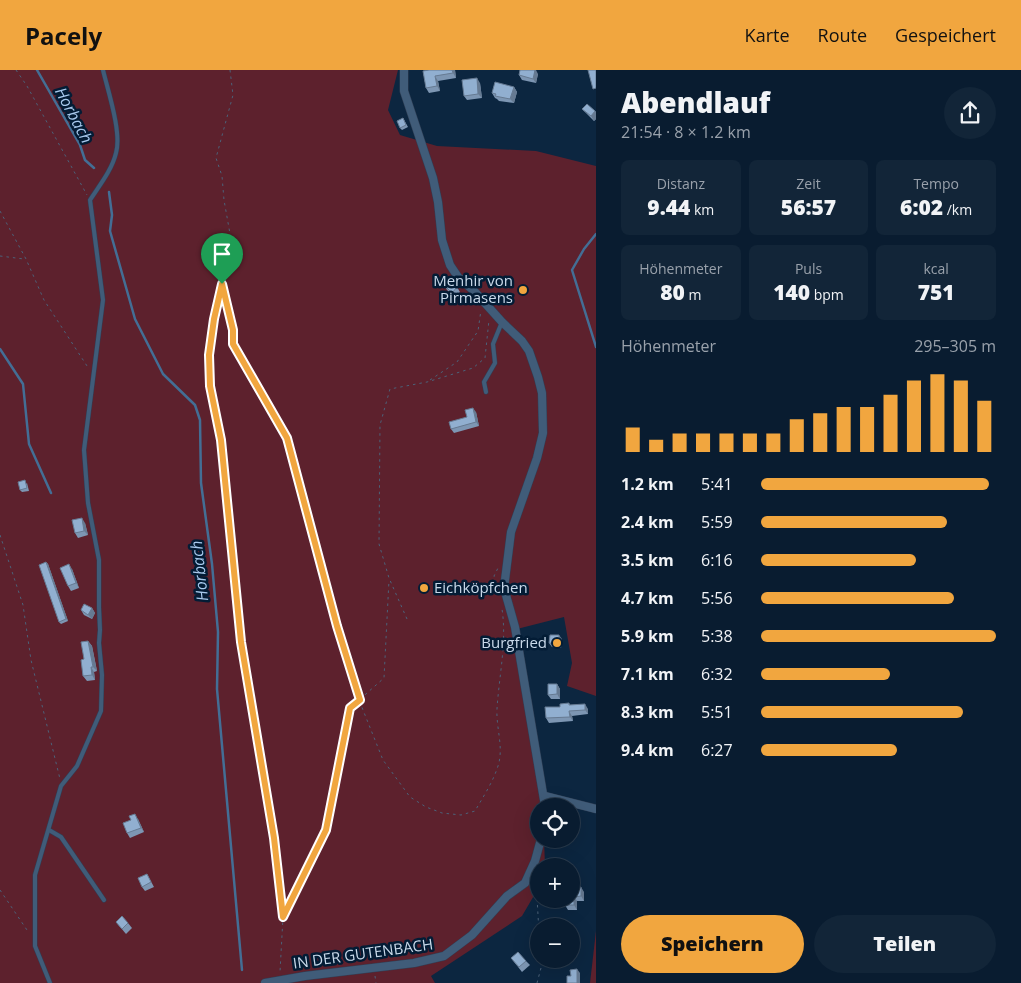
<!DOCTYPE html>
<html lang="de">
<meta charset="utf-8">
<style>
body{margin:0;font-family:"Open Sans",sans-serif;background:#122538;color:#f1f3f6;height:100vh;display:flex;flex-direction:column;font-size:19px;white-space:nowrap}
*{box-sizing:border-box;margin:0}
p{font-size:16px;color:#99a1ab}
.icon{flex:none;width:28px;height:28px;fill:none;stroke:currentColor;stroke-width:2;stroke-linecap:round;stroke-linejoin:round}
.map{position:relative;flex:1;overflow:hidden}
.sheet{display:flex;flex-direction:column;background:#091c30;width:425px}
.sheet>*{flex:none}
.buttons{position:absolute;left:530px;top:728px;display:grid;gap:10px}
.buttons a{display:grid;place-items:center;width:50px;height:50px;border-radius:50%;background:#091c30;box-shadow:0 5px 20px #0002,0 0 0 1px #293a4c;font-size:25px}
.pin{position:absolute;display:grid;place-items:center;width:42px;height:42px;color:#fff;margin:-51px -21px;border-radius:50% 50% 50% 0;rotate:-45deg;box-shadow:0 0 5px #0007}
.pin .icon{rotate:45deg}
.round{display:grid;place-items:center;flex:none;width:52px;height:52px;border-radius:26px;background:#122538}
.headline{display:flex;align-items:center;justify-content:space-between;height:85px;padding:0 25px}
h1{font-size:28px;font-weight:800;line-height:38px}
.stats{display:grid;grid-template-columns:repeat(3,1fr);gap:8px;height:85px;padding:5px 25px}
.stats div{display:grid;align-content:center;border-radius:8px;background:#122538;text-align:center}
.stats b{font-size:21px;font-weight:800}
.stats small{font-size:14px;font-weight:400}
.stats p{font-size:14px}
.chart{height:140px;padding:10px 25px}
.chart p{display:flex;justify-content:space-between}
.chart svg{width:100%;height:90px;margin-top:5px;stroke:#f1a63f;stroke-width:6}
.primary-button{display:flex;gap:10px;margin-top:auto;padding:10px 25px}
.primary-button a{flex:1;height:58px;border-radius:30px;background:#f1a63f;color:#111;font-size:20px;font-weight:800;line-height:58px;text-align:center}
.primary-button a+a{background:#122538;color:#f1f3f6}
ul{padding:0 25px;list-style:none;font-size:16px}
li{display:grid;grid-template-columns:80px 60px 1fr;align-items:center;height:38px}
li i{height:12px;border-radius:6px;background:#f1a63f}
header{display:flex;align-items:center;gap:30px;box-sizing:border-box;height:70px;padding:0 25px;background:#f1a63f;color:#111}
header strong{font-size:24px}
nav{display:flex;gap:28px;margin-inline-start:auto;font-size:18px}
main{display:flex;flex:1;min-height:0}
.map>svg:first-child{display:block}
.green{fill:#5d212d}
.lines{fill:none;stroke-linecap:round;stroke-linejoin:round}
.stream{stroke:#436e95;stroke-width:2.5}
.lane-casing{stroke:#303f55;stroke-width:5}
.street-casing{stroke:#303f55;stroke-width:9}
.path{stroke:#4c6279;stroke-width:1;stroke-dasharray:2.5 4;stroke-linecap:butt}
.lane{stroke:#405c79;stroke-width:4}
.street{stroke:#405c79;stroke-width:8}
.wall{fill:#7d96b3}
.shaded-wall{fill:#667a92}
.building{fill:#91afd0;stroke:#667a92}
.route-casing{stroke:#fff;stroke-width:10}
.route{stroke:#f1a63f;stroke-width:6}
.poi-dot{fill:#f1a63f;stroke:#031c35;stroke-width:2}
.labels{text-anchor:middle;stroke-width:5;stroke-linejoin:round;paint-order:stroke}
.poi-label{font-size:15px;fill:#c9d9ea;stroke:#031c35;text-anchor:end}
.street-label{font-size:15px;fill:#c9d9ea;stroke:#031c35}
.water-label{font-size:16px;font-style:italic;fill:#a8c9ed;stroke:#031c35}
</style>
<header>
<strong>Pacely</strong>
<nav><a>Karte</a><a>Route</a><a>Gespeichert</a></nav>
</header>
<main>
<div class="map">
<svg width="596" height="913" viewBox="0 0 596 913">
<rect width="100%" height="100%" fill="#0c2640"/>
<g class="green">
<polygon points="0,0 398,0 388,40 400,65 437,76 536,81 596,96 596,626 567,616 572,593 564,547 513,560 542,736 539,736 539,769 544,769 545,796 539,796 539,817 522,846 431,906 435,913 0,913"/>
<polygon points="596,861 596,913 590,913"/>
</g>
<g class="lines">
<g class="stream">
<polyline points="37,0 80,75 85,90 94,98"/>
<polyline points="109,122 112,145 110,161 135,249 163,304 195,335 200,350 201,413 212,494 218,562 217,619 242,900"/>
<polyline points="596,164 584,179 572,200 596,277"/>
<polyline points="0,279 23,314 29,374 51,423"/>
</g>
<g class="lane-casing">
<g id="lane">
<polyline points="486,322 484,312 495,293 493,274 502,252"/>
<polyline points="49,760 61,767 104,830"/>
<path d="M50 913 35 876V805L61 716 77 696 101 641 102 605 99 573 100 560 99 537V490L88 433 84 380 103 230 90 130C99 116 112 100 116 83 122 63 108 21 103 0"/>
</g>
</g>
<g class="street-casing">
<g id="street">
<polyline points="404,0 404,21 433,108 438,132 442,170 450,195 458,207 475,222 502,252 522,271 529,281 538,307 542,323 543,363 537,388 511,462 504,518 515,557 545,736"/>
<polyline points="545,726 596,739"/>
<polyline points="265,913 305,906 414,893 444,886 472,865 507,826 525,813 535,791 541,769"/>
</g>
</g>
<g class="path">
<polyline points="16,0 27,16 87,125"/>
<polyline points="230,0 233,25 216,88 222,106 224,130 232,175 214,249 209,285 210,316 221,370 241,572 274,768 283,847 280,902"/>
<polyline points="0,141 26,189 44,230 89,299"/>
<polyline points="0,186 24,189"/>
<path d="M222 215 233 259V274L287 368 337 556 359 630 383 690 410 727 426 737 442 743 461 745 475 741C483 727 493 712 498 696 504 678 496 658 497 639 499 606 507 572 502 539"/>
<polyline points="430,310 457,292 478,261 481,240"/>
<polyline points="0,465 23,535 31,590 60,709"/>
<polyline points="496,513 494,506 499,496"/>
<polyline points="407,549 389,508 379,474 380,355 390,319 427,312 473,298 485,288 489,250"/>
<polyline points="536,809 539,863"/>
<polyline points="0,820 29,863"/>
<polyline points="283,846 326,760 350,638 384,608 389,510"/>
<polyline points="375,906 376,913"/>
<polyline points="537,913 541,898 540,889"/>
</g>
<use href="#lane" class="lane"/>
<use href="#street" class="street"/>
</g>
<g class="wall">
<polygon points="455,0 456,8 438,11 440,21 429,23 426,18 423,1"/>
<polygon points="538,4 536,13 522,10 519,5"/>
<polygon points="480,13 482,28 467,30 464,26"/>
<polygon points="514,17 517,22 514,33 499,31 497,29 495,28 492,23"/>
<polygon points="582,39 595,41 596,42 596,49 594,51"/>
<polygon points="403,48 408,57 402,60 400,58"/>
<polygon points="444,215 457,217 460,222 455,227 447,220"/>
<polygon points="476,342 479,356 454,363 451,359 467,347"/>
<polygon points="27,413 29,421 22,422 20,420"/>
<polygon points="85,453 88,465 78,468 75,463"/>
<polygon points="46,492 48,494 68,551 61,554 59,552"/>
<polygon points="72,499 79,518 71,521 68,516"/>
<polygon points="92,538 95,543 92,549 84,545 81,540"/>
<polygon points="562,569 561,578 552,577 549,573"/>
<polygon points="88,571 92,576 97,601 94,602 95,610 87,611 83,606 84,589"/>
<polygon points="557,614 560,619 560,629 551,629 548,625"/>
<polygon points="569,633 570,635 588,639 588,644 572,646 573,651 549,653 546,648 560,637"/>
<polygon points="138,749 144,762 130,768 127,763"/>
<polygon points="147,804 154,817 145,821 142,817"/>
<polygon points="571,819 584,822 584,831 577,831 577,840 568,840 565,835"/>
<polygon points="116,852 128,853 132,858 126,864"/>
<polygon points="511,888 526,891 530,895 522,902"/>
</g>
<g class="shaded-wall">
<polygon points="452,0 455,0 456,8 453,3"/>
<polygon points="535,0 536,0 538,4 536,13 533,9"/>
<polygon points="435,6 438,11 440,21 437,16"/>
<polygon points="477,8 480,13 482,28 478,24"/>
<polygon points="514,17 517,22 514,33 510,29"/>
<polygon points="595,41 596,42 596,49 594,51 591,46"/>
<polygon points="473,338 476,342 479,356 476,352"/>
<polygon points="82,448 85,453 88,465 84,461"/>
<polygon points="46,492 48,494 68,551 66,549"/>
<polygon points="69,494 72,499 79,518 76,513"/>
<polygon points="92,538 95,543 92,549 88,545"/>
<polygon points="559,565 562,569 561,578 559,574"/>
<polygon points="88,571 92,576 97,601 93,597"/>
<polygon points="91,597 94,602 95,610 92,605"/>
<polygon points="557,614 560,619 560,629 557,624"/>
<polygon points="585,634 588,639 588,644 585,640"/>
<polygon points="569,641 572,646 573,651 570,647"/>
<polygon points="135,744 138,749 144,762 141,758"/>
<polygon points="581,817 584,822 584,831 581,826"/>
<polygon points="574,827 577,831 577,840 574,835"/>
<polygon points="577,899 580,903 580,913 577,913"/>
</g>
<g class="building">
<polygon points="429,0 452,0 453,3 435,6 437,16 426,18 423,1"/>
<polygon points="520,0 535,0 533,9 519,5"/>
<polygon points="588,0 596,0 596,18 593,19"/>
<polygon points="477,8 478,24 464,26 462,10"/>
<polygon points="495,12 514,17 510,29 495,26 496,24 492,23"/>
<polygon points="587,34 595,41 591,46 582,39"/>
<polygon points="403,48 406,55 400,58 397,51"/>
<polygon points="449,210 457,217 452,223 444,215"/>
<polygon points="473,338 476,352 451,359 449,352 467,347 465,340"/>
<polygon points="25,410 27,418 20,420 18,412"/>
<polygon points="82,448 84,461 75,463 72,450"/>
<polygon points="46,492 66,549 59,552 39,495"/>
<polygon points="69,494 76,513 68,516 60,498"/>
<polygon points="84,534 92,538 88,545 81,540"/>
<polygon points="550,565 559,565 559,574 549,573"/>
<polygon points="88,571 93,597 91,597 92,605 83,606 81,590 84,589 81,572"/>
<polygon points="548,614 557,614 557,624 548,625"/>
<polygon points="569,633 569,635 585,634 585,640 569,641 570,647 546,648 545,637 560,637 560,634"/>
<polygon points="135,744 141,758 127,763 123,753 131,750 129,746"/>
<polygon points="147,804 151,812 142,817 138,808"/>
<polygon points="574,817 581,817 581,826 574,827 574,835 565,835 565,829 571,829 571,819 574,819"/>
<polygon points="122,846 128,853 122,859 116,852"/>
<polygon points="518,882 526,891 519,897 511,888"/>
<polygon points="577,899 577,913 567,913 567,906 571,906 570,900"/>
</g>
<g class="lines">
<g class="route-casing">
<polygon id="route" points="222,214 233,260 233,274 287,368 337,556 360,630 350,638 326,760 283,847 274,768 241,572 221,370 210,316 209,285 214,249"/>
</g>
<use href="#route" class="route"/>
</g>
<g class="poi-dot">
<circle cx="523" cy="220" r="5"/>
<circle cx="424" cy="518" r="5"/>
<circle cx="557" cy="573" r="5"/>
</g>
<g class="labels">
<g class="poi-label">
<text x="513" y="216">Menhir von<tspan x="513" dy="17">Pirmasens</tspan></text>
<text x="434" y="523" text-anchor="start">Eichköpfchen</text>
<text x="547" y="578">Burgfried</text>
</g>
<g class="street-label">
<text transform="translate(363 884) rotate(-8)" y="5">IN DER GUTENBACH</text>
</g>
<g class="water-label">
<text transform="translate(74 45) rotate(62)" y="6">Horbach</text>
<text transform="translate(199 501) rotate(-96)" y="6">Horbach</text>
</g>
</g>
</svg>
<div class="buttons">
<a><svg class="icon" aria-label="locate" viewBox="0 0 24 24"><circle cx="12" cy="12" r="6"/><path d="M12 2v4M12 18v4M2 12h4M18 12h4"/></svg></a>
<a>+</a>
<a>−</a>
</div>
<div class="pin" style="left:222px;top:214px;background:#1e9e55"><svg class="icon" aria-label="arrive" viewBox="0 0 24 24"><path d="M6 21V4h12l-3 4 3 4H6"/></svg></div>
</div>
<section class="sheet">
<div class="headline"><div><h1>Abendlauf</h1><p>21:54 · 8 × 1.2 km</p></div><a class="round"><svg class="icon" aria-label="share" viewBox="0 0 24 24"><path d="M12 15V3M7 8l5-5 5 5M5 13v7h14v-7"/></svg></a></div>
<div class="stats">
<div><p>Distanz</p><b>9.44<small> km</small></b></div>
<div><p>Zeit</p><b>56:57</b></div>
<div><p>Tempo</p><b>6:02<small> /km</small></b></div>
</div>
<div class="stats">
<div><p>Höhenmeter</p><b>80<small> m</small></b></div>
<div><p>Puls</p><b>140<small> bpm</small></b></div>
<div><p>kcal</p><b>751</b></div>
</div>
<div class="chart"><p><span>Höhenmeter</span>295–305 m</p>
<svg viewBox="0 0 160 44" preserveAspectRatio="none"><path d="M5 44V32M15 44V38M25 44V35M35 44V35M45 44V35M55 44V35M65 44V35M75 44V28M85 44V25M95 44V22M105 44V22M115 44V16M125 44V9M135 44V6M145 44V9M155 44V19"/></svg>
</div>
<ul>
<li><b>1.2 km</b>5:41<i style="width:97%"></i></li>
<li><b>2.4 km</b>5:59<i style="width:79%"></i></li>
<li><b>3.5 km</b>6:16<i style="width:66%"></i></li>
<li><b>4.7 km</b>5:56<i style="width:82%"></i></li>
<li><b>5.9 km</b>5:38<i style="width:100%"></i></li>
<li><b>7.1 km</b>6:32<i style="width:55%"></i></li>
<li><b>8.3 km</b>5:51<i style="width:86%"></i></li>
<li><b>9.4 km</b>6:27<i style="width:58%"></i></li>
</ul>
<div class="primary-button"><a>Speichern</a><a>Teilen</a></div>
</section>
</main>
